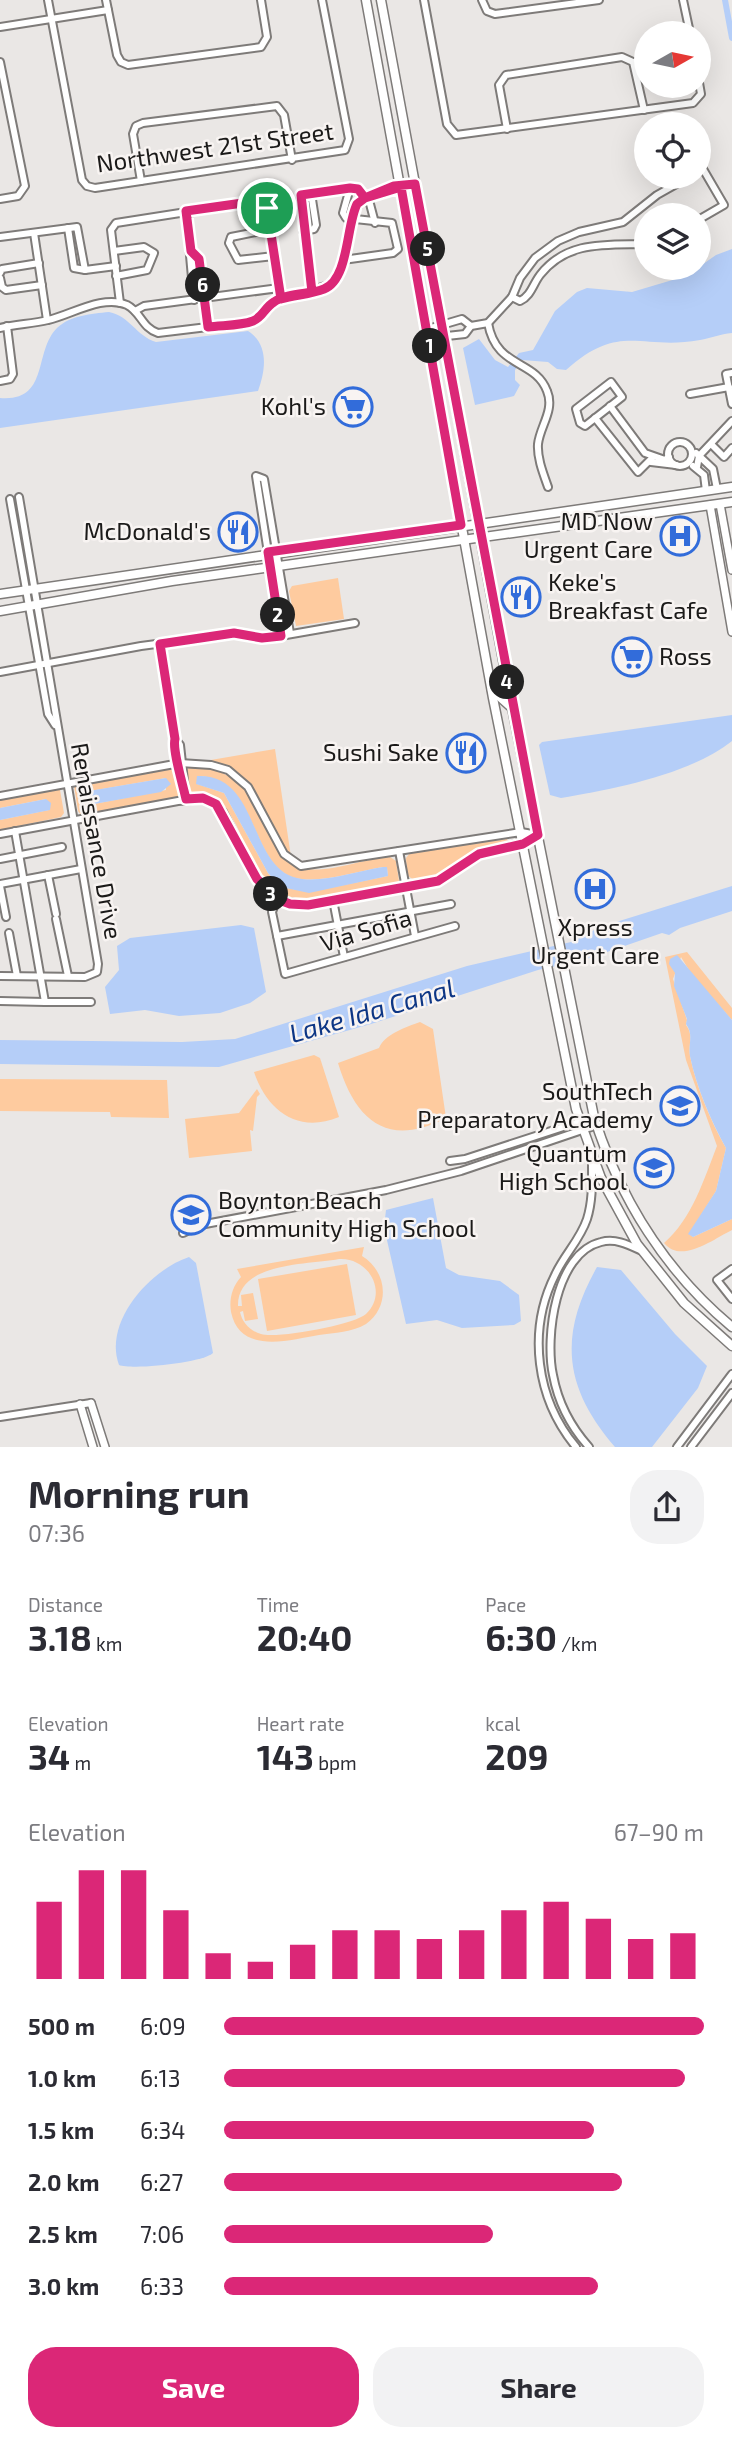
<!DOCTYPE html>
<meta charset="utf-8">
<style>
body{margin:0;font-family:"Exo 2",sans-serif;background:#f2f2f3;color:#2b2b33;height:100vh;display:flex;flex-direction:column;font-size:26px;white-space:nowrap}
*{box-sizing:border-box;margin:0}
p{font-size:23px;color:#7c7c81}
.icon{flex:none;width:38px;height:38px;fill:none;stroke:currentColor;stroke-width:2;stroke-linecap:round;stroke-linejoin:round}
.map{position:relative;height:1447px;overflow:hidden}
.drawer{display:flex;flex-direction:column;background:#fff;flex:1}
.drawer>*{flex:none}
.needle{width:46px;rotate:81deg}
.buttons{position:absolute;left:634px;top:21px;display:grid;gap:14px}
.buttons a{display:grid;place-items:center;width:77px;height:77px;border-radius:50%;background:#fff;box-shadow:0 7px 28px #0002;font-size:35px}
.pin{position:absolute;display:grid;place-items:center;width:60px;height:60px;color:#fff;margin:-30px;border:4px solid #fff;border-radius:50%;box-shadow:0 2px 7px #0007}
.km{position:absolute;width:35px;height:35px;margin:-18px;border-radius:50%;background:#222;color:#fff;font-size:19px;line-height:35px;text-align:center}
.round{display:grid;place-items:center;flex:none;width:74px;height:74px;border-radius:28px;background:#f2f2f3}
.headline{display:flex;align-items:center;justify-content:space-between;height:119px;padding:0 28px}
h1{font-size:38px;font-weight:700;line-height:52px}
.figures{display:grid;grid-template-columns:repeat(3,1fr);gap:10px;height:119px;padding:7px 28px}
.figures div{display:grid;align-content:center}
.figures b{font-size:35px;font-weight:700}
.figures small{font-size:19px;font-weight:400}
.figures p{font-size:19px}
.chart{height:196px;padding:14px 28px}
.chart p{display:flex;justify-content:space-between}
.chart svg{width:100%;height:126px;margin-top:7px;stroke:#db2777;stroke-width:6}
.action{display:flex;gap:14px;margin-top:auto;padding:14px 28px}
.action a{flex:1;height:80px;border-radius:28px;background:#db2777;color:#fff;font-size:28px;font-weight:700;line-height:80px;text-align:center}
.action a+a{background:#f2f2f3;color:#2b2b33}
ul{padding:0 28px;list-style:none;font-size:23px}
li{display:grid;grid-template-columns:112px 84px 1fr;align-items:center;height:52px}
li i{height:18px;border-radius:9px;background:#db2777}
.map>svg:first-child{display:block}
.green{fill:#fecb9f;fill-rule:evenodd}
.water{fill:#b5cef8}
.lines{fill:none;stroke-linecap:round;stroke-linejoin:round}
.canal{stroke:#b5cef8;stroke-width:6}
.minor-casing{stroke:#7e7b79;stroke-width:10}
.tertiary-casing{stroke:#7e7b79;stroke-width:10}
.secondary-casing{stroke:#7e7b79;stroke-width:11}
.minor{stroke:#fff;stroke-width:6}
.tertiary{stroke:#fff;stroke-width:7}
.secondary{stroke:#fff;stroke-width:8}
.route-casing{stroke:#fff;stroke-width:14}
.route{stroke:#db2777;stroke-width:9}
.labels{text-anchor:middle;stroke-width:5;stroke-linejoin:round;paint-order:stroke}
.street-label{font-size:24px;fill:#1b1a19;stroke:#f8f4f2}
.poi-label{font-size:24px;fill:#1b1a19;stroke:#f8f4f2;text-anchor:end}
.water-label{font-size:26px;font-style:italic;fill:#0d3685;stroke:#f8f4f2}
</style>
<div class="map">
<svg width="732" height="1447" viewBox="0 0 732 1447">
<rect width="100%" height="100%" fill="#eae7e5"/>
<g class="green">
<polygon points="338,578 344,619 296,626 289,591 292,586"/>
<path d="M275 749 291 857C264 817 259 772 205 761Z"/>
<path d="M190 766C249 768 259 813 283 858 308 884 359 858 390 857L396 861 399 881 392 886C366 891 327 904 301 902 246 897 252 830 219 802 210 794 199 797 189 792L185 773ZM200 776C262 782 249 873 301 879 326 882 358 871 383 867L387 868 388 876 309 892 281 887 268 873 224 793 197 784Z"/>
<path d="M172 768 177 773 180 792 177 798 81 815 78 811 74 786 78 784ZM166 778V790L94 804 83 795 90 791Z"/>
<polygon points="55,788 60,790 64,813 61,817 0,830 0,820 49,810 46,799 0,808 0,799"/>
<polygon points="507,839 508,842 477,849 442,876 415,881 407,875 406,858 410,853"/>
<path d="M687 952 732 1008V1020L692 975 681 957 673 979 687 1020 686 1025C694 1035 688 1044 690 1056 696 1086 711 1122 726 1148L716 1191 689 1234 693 1237 732 1219V1230C712 1240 681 1264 664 1243 692 1219 704 1179 717 1146L686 1060 665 957Z"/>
<path d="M420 1022 433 1029 446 1118C386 1149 355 1119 338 1063L379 1048C385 1034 406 1027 420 1022Z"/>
<path d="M314 1055 320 1058 339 1117C298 1134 267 1111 254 1072Z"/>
<polygon points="0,1079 167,1080 169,1118 111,1117 110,1112 0,1111"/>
<polygon points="257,1089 260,1094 257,1097 253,1131 250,1130 252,1151 189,1158 185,1119 239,1113"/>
<path d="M364 1247 362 1256C387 1271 391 1306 366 1324 353 1332 334 1333 319 1335 289 1340 240 1355 231 1312 229 1299 232 1287 241 1277L237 1269ZM339 1259C368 1257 389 1292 366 1314 354 1325 276 1339 261 1334 250 1331 242 1322 240 1312L243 1311 245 1321 258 1319 253 1293 241 1295 242 1306H238C237 1262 307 1265 339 1259Z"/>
<polygon points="347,1264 356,1315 267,1331 258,1279"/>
</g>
<g class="water">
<path d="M732 249V333C720 334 711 338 700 340 640 351 621 321 566 370L557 369 548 362 522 360 515 370V380L520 385 514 396 475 405 463 348 479 339 495 360 508 367 519 353 533 350 555 311 577 292 587 288 632 292 686 276 716 255Z"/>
<path d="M109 312C130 316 136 336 156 342L248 331C270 345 265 372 258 391L0 428V398C50 402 33 352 57 328 71 315 91 314 109 312Z"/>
<path d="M732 715V741C689 775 613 789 561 798L550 795 539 745 542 742Z"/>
<path d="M197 776C262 773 247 873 302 879 327 882 357 871 383 867H387L388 876 309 893 281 887 268 873 224 793 196 784Z"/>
<polygon points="166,778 171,784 161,792 94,804 84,803 83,795 89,791"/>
<polygon points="46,799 51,803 50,810 0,820 0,808"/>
<polygon points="732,886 732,911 680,928 669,935 662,933 584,960 538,970 371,1024 219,1067 0,1064 0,1040 182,1042 235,1039 467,966 571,942 600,927"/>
<polygon points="241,925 254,928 266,992 250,1003 220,1013 179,1016 145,1010 110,1014 105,987 119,970 117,946 130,938"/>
<path d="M677 955 732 1020V1219L693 1237 688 1234 716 1191 726 1148C711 1121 696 1086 690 1056 688 1043 694 1035 686 1024L687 1019 674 986 675 973 669 964 670 959Z"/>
<polygon points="433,1198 446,1268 459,1275 500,1281 519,1295 521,1321 514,1325 462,1328 437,1320 406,1324 384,1227 386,1210"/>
<path d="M189 1257 196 1263 213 1353C202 1363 133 1370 119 1365 103 1322 150 1270 189 1257Z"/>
<path d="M597 1267 621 1270 675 1334 707 1366 698 1388 652 1447H615C564 1388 558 1336 597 1267Z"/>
</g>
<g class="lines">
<polyline class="canal" points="725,0 732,38"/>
<g class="minor-casing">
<g id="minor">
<polyline points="48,0 82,180 87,186 95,188 345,150 349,139 322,0"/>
<polyline points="106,0 117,55 121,62 128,65 261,47 267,37 261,0"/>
<polyline points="424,0 447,124 456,135 693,103 701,94 698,77"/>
<polyline points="482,0 487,11 495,14 599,0"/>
<polyline points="683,0 690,33"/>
<polyline points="0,27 108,10"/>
<polyline points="0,62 25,186 18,196 0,199"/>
<polyline points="507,129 499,85 506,75 622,57 633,62 644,110"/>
<polyline points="698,171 703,169 724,205 698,220"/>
<polyline points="141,181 133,134 136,126 143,123 277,106 284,115 292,160"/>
<polyline points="367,198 401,187"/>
<polyline points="186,211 194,300"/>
<polyline points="68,228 74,268 85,270 116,266"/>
<polyline points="271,229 231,237 229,243 238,260 274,256"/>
<polyline points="303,231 314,229 316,225 311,193"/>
<polyline points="34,233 47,320"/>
<polyline points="0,237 77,227 85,270"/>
<polyline points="114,251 144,247 154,253 147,270 116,276"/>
<polyline points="191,251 199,259 208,327"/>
<polyline points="343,260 393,253 398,249 392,223 346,218 343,213 350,188"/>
<polyline points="0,273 2,269 39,263"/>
<polyline points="0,278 2,287 6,290 42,285"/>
<polyline points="311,292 301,195 354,188 370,204 375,223"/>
<polyline points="512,297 520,278 535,258 558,241 579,232 623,222 657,195 689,177"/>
<polyline points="120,303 111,230 116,223 257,201 265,204 268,211 281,299"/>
<polyline points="135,311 144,306 279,288"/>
<path d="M488 323C496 369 535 359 547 391 555 410 540 426 538 444 537 458 543 473 548 487"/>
<path d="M0 328C16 324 32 324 48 320 71 315 103 294 127 305 141 312 142 328 158 333L249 322 259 317 276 301 332 284C339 276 342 265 344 254 356 194 358 195 416 184"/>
<polyline points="428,329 462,319 471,326"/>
<path d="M429 338 465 334 471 326 488 323 512 297 520 301C531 296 533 284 540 275 567 240 607 245 646 244"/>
<polyline points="732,373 726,374 732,404"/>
<polyline points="0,381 10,379 13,374 7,326"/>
<polygon points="611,382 622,397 585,426 580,423 576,409"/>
<polyline points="690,394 729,387"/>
<polyline points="610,406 645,453 665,460 669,457"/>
<polyline points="595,418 638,472 653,457"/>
<circle cx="680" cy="454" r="12"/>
<polyline points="711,444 724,457 732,448"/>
<polyline points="696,453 713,469 717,489"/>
<polyline points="651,462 676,465"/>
<polyline points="693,466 704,475 706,491"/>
<polyline points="697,467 699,456 732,421"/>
<polyline points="10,499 48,714 55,725"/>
<polyline points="281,636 256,476 264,479 290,633"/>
<polyline points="160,644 175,739 174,754 180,763"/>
<polyline points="0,672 141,646 240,633 269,638 355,623"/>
<polyline points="175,739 180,745 186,799"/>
<polyline points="0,796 180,763 211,765 228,770 248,787 284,854 301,866 521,832 538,835"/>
<polyline points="15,831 45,1002 91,1002"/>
<path d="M0 834 178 801 207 799 223 812 257 879 282 901 308 905 438 881C454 875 464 860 480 854 500 846 519 846 538 835"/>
<polyline points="399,851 415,936"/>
<polyline points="0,859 62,847"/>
<polyline points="48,875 56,914"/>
<polyline points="0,884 81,869"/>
<polyline points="0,886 6,917"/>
<polyline points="277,899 272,912 285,974 455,926"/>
<polyline points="333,900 344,957"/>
<polyline points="56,919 68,976"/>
<polyline points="9,933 17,976"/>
<polyline points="277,936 451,904"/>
<polyline points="0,976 85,977 97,972 98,964 19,497"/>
<polyline points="0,1001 45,1002"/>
<polyline points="450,1161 465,1159 594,1117"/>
<polyline points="183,1233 200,1225 386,1190 461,1171 597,1125"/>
<polyline points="732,1269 717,1280 732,1299"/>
<polyline points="0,1417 91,1403"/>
<path d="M576 1447C536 1399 527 1331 555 1275 564 1255 580 1240 587 1219 593 1200 592 1180 592 1160"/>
<path d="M589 1447C571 1427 558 1402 553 1375 545 1338 555 1253 601 1242 616 1238 629 1245 642 1251"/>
<polyline points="677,1447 732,1374"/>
<polyline points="691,1447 732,1393"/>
</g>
</g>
<g class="tertiary-casing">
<g id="tertiary">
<polyline points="720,504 732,570"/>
<polyline points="710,505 732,632"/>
<polyline points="91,1403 105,1447"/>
<polyline points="80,1404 93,1447"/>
</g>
</g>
<g class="secondary-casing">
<g id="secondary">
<polyline points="366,0 493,698 576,1109 601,1178 637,1244 684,1303 732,1346"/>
<path d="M381 0 508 687 594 1117C620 1199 666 1272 732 1327"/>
<polyline points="0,594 732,487"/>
<polyline points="0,611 172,581 732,502"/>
<polyline points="492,690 512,708"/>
</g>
</g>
<use href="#minor" class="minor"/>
<use href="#tertiary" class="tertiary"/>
<use href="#secondary" class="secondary"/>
</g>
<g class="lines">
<g class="route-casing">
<path id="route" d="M267 208 281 299C295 295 311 294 324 289 349 279 346 226 357 204L365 198 401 187 461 525 268 552 281 636 262 638 234 633 160 644 175 739C172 749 183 785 186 799L203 798 216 804 257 879 277 899 290 904 308 905 438 881 479 854 523 844 538 835 415 184 394 186 365 198 358 189 350 188 301 195 312 292C300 294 283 295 274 302 265 307 263 317 253 321 240 326 222 325 208 327L199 259 191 251 186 211 257 201 267 208"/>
</g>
<use href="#route" class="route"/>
</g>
<defs>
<g id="supermarket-ring" transform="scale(2.0125)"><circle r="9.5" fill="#f8f4f2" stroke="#326cda" stroke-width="1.5"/><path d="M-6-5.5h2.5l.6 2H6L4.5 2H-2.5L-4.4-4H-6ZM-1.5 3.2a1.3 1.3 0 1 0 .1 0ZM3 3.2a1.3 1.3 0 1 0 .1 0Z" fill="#326cda"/></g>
<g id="restaurant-ring" transform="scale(2.0125)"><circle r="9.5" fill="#f8f4f2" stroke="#326cda" stroke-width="1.5"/><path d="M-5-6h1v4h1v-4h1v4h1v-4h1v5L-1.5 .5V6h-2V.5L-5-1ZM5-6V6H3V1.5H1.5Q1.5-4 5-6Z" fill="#326cda"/></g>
<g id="hospital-ring" transform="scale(2.0125)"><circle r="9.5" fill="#f8f4f2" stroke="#326cda" stroke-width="1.5"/><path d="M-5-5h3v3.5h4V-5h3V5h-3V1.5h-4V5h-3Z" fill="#326cda"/></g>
<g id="school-ring" transform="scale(2.0125)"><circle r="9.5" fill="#f8f4f2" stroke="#326cda" stroke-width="1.5"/><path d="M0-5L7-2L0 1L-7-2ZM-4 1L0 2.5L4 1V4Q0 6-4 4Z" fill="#326cda"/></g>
</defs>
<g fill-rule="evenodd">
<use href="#supermarket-ring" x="353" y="407"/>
<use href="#restaurant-ring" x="238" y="532"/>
<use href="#hospital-ring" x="680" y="536"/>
<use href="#restaurant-ring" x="521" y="597"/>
<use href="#supermarket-ring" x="632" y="657"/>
<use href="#restaurant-ring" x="466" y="753"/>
<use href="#hospital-ring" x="595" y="889"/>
<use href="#school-ring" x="680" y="1106"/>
<use href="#school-ring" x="654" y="1168"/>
<use href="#school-ring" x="191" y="1215"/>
</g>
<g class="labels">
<g class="street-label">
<text transform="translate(215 148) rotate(-8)" y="8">Northwest 21st Street</text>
<text transform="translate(96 841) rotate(80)" y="8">Renaissance Drive</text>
<text transform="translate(366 931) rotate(-17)" y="8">Via Sofia</text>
</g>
<g class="poi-label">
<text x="326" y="415">Kohl's</text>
<text x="653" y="530">MD Now<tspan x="653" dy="28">Urgent Care</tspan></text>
<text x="211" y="540">McDonald's</text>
<text x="548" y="591" text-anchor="start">Keke's<tspan x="548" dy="28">Breakfast Cafe</tspan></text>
<text x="659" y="665" text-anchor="start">Ross</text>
<text x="439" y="761">Sushi Sake</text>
<text x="595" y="936" text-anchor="middle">Xpress<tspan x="595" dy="28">Urgent Care</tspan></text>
<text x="653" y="1100">SouthTech<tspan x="653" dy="28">Preparatory Academy</tspan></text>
<text x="627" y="1162">Quantum<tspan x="627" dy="28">High School</tspan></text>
<text x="218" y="1209" text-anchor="start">Boynton Beach<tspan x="218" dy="28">Community High School</tspan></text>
</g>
<g class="water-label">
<text transform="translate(372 1011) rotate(-16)" y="9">Lake Ida Canal</text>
</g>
</g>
</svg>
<div class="buttons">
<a><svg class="needle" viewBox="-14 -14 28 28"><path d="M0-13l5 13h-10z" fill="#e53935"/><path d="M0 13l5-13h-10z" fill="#7c7c81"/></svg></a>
<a><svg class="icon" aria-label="locate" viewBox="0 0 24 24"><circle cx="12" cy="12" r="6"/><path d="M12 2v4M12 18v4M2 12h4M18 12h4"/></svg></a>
<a><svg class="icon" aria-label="layers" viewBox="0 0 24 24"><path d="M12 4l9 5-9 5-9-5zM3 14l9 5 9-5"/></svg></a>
</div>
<div class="pin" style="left:267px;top:208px;background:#1e9e55"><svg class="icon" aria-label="arrive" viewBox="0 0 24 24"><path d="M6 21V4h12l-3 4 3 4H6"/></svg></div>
<b class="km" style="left:430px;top:346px">1</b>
<b class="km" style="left:278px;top:615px">2</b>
<b class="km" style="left:271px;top:894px">3</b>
<b class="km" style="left:507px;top:682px">4</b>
<b class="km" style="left:428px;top:249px">5</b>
<b class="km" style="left:203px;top:285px">6</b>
</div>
<section class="drawer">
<div class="headline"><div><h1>Morning run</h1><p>07:36</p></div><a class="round"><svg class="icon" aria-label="share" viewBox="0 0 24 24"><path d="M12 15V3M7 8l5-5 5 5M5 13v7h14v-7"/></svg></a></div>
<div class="figures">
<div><p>Distance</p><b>3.18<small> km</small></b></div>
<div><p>Time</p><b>20:40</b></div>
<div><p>Pace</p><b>6:30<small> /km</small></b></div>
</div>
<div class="figures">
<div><p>Elevation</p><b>34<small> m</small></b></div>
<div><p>Heart rate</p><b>143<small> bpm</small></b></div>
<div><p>kcal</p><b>209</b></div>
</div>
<div class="chart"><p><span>Elevation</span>67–90 m</p>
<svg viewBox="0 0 160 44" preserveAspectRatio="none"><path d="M5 44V17M15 44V6M25 44V6M35 44V20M45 44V35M55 44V38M65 44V32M75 44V27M85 44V27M95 44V30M105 44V27M115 44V20M125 44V17M135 44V23M145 44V30M155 44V28"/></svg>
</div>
<ul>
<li><b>500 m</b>6:09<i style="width:100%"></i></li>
<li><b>1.0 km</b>6:13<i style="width:96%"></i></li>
<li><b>1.5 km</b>6:34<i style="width:77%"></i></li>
<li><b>2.0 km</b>6:27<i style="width:83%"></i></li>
<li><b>2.5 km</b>7:06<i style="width:56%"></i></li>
<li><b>3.0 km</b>6:33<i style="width:78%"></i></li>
</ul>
<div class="action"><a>Save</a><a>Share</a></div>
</section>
